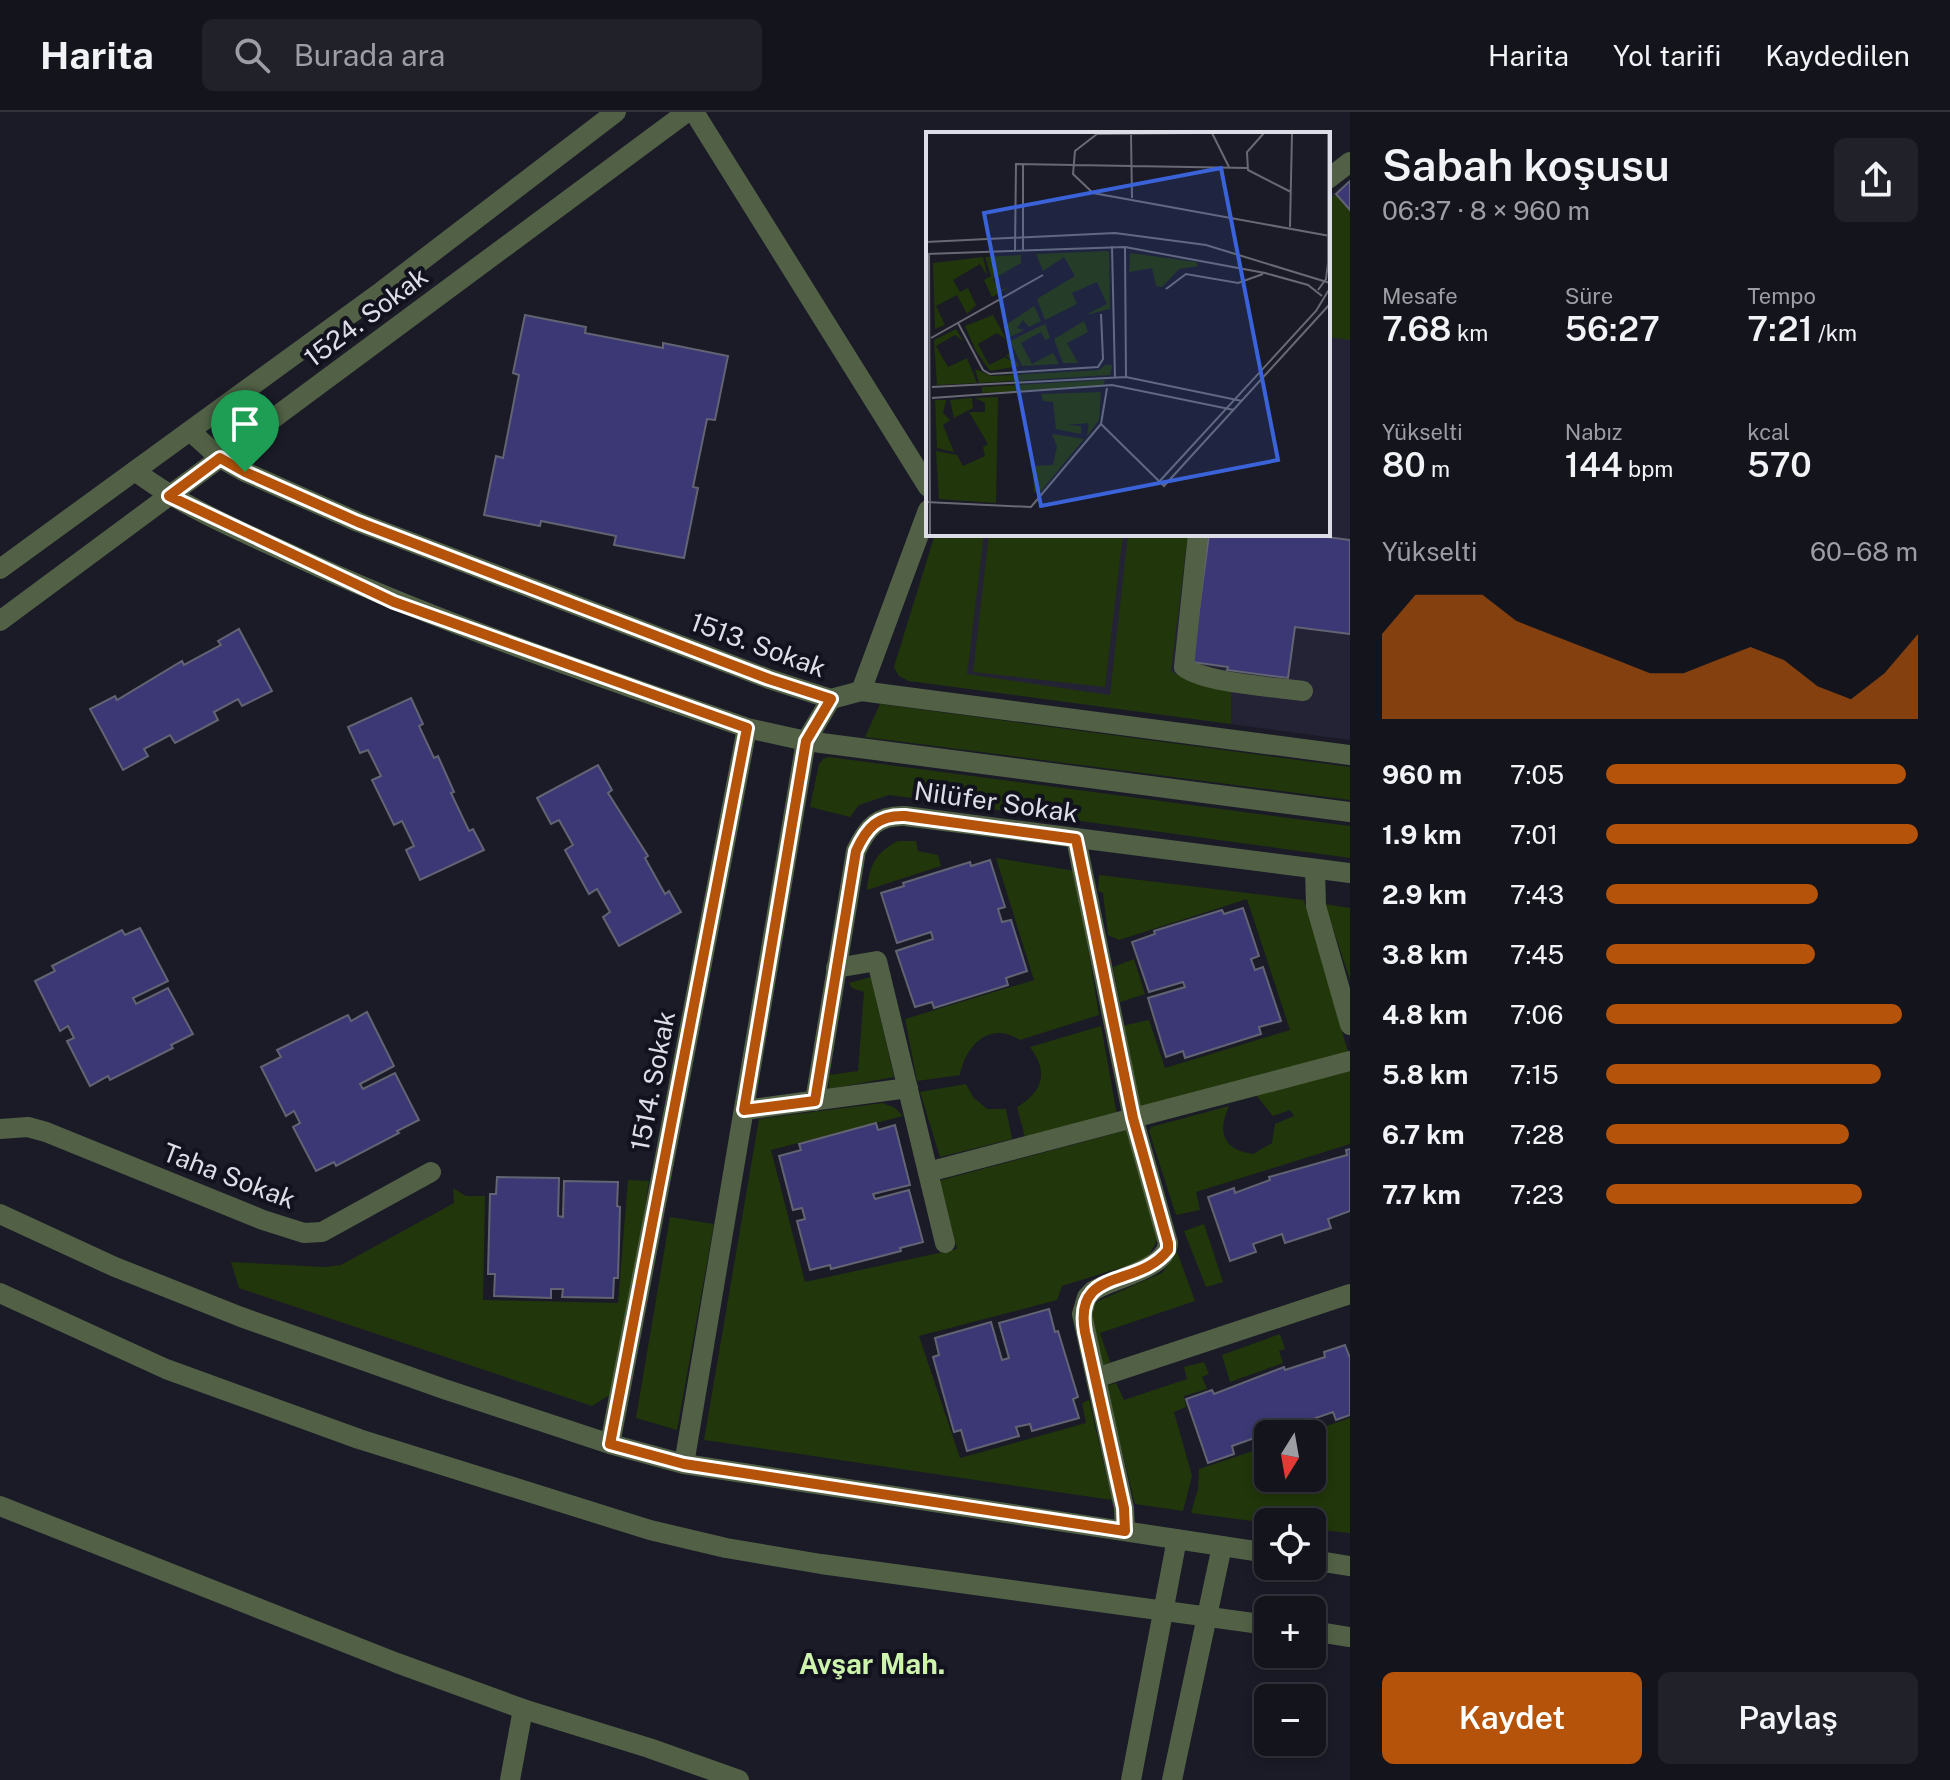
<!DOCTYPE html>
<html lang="tr">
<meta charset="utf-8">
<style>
body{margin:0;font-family:"Public Sans",sans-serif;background:#21212a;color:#f1f3f6;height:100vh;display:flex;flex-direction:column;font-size:30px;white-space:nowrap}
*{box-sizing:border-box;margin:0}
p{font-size:26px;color:#9d9ea4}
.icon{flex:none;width:44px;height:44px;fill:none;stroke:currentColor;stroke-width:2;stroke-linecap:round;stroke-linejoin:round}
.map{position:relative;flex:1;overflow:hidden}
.panel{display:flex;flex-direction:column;background:#14141d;width:600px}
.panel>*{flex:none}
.needle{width:52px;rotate:191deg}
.buttons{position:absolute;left:1254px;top:1308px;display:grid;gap:16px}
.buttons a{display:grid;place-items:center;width:72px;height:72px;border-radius:12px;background:#14141d;box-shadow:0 4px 12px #0003,0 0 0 2px #33333b;font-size:40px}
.pin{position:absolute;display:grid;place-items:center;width:68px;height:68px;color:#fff;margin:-82px -34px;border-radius:50% 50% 50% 0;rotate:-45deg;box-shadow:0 0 8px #0007}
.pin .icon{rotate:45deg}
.round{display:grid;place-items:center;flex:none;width:84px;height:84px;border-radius:12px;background:#21212a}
.headline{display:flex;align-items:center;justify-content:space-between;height:136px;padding:0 32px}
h1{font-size:44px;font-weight:600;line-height:60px}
.stats{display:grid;grid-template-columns:repeat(3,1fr);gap:12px;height:136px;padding:8px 32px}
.stats div{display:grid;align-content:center}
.stats b{font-size:34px;font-weight:600}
.stats small{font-size:22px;font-weight:400}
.stats p{font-size:22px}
.chart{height:224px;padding:16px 32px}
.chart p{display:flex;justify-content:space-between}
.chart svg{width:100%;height:144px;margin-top:8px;fill:#b45309;opacity:.7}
.cta{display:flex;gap:16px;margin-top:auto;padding:16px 32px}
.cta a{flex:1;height:92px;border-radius:12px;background:#b45309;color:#fff;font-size:32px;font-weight:600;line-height:92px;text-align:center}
.cta a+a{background:#21212a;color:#f1f3f6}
ul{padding:0 32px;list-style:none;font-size:26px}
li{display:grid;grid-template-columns:128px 96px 1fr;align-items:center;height:60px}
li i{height:20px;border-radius:10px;background:#b45309}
header{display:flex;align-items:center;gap:48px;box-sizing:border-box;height:112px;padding:0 40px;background:#14141d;border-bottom:2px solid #33333b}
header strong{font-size:38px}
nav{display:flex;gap:44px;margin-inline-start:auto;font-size:28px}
.search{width:560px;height:72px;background:#21212a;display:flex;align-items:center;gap:20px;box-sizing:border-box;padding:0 28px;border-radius:12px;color:#9d9ea4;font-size:30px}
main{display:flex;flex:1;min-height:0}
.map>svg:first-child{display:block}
.built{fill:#232335}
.green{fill:#21360a}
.building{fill:#3b3875;stroke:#636473;stroke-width:2}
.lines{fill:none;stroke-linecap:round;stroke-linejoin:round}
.minor{stroke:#526146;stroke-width:20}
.route-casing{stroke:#fff;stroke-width:16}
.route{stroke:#b45309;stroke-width:10}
.labels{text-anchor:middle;stroke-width:8;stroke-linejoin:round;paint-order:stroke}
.street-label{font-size:26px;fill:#dcdde6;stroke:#11121d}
.neighbourhood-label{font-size:28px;font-weight:bold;fill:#cdf3ad;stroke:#11121d}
.inset-road{fill:none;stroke:#686973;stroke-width:2}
.view{fill:#3a63da;fill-opacity:0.15;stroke:#3a63da;stroke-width:4}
.inset-edge{fill:none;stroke:#dcdde6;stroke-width:4}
</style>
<header>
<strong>Harita</strong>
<div class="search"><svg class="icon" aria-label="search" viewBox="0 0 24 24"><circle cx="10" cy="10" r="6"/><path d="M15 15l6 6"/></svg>Burada ara</div>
<nav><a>Harita</a><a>Yol tarifi</a><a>Kaydedilen</a></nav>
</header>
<main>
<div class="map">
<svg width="1350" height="1668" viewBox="0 0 1350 1668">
<rect width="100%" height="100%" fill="#1a1b27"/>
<polygon class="built" points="1350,67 1350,628 909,569 899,564 894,555 935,422 1328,422 1328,85"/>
<g class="green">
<polygon points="1336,82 1350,98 1350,228 1328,225 1328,88"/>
<polygon points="935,422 984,422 967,562 1110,583 1128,422 1188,422 1171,559 1177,563 1231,574 1231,612 909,569 899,564 894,555"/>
<polygon points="989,422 1123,422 1105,575 973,560"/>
<polygon points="880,592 1350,655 1350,688 865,625"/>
<polygon points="829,645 1350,714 1350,746 889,683 859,693 850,705 810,695 819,652 823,647"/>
<path d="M898 729H916L918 739 938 743 941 754 867 778C869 754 876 740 898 729Z"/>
<path d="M996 746 1075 759 1099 903 1020 928C990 908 965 934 960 963L917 969 905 907 1034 868Z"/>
<polygon points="1099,763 1304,788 1348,940 1137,997 1122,914 1149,908 1165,956 1290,918 1247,787 1119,828 1108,823 1103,781 1098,779"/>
<polygon points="1325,792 1350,796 1350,868"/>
<polygon points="1134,847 1145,882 1120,890 1113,855"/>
<polygon points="871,865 894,965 829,977 829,963 858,959 864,880 852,876 849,871"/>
<path d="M1101 914 1117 1003 1025 1025 1017 995C1043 980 1049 960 1030 935Z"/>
<path d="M1350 959V1032L1196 1080 1200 1098 1176 1103 1149 1019 1151 1015 1229 994C1217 1020 1223 1038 1253 1042L1272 1031 1275 1012 1294 1004 1290 998 1273 1004 1256 983Z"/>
<polygon points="966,972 973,985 987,997 1006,997 1012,1027 940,1045 920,980"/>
<polygon points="883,991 895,996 903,1004 771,1038 805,1170 957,1137 938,1069 1128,1018 1157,1128 1151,1140 1142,1149 1062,1174 1057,1188 919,1224 960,1346 1086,1311 1082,1291 1089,1288 1112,1388 704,1328 759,1007"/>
<polygon points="628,1068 649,1069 616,1279 592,1294 239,1176 231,1150 325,1155 341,1153 454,1091 453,1076 466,1084 485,1084 483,1188 618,1191"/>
<polygon points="670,1105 714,1112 677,1318 636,1306"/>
<polygon points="1204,1112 1223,1170 1206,1175 1184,1119"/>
<polygon points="1177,1140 1195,1189 1100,1221 1110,1250 1103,1254 1091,1199 1098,1189 1162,1161"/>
<polygon points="1280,1222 1285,1237 1279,1239 1283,1251 1230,1270 1222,1243"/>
<polygon points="1204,1250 1209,1262 1202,1265 1207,1277 1184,1284 1186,1295 1174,1300 1192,1364 1183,1399 1135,1392 1106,1274 1116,1271 1124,1288 1187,1267 1184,1255"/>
<polygon points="1350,1306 1350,1421 1312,1417 1312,1410 1268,1411 1191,1401 1198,1377 1199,1357 1268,1334 1268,1366 1312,1366 1312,1322 1303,1322"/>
</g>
<g class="building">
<polygon points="1350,69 1350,98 1336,82"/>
<polygon points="525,203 586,215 585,221 663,236 663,231 728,244 715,308 707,307 693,375 698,376 684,446 614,433 616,424 541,409 540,414 484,403 496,344 503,346 519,263 513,261"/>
<polygon points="1209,422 1303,422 1350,428 1350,522 1295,515 1288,566 1227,558 1228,555 1192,550"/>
<polygon points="239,517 272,579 242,594 238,587 214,600 218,608 175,631 170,623 144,637 148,644 123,658 90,597 115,584 117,588 182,549 184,553 221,533 218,529"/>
<polygon points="411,586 423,612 419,614 434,646 438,644 454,680 451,681 469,719 473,717 484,738 420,768 406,738 414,734 402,709 394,713 372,668 381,664 368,638 360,641 348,615"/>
<polygon points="598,653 612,678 608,681 648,744 645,746 665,782 669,779 681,800 619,834 603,805 610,800 597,777 589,782 565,738 573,733 559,708 551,712 537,686"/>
<polygon points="990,748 1005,795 998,797 1002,810 1011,808 1027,859 1006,866 1008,873 934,896 932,890 915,895 896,839 933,827 931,820 897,831 881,781 904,774 903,771 970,750 971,754"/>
<polygon points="1243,796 1259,844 1251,847 1255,858 1263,855 1281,909 1259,915 1261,922 1185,946 1183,939 1166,945 1148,886 1185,875 1183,870 1149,880 1132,830 1155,822 1154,819 1222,798 1224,802"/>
<polygon points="140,816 168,869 133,886 136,892 168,876 193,922 171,933 173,936 110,968 108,964 90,974 67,929 74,926 68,914 60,919 35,869 55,859 52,854 122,818 125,823"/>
<polygon points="367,900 394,954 360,972 363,977 395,961 419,1008 397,1019 399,1021 336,1054 334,1050 316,1059 293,1015 300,1011 294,999 286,1004 261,955 281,945 277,938 348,903 351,909"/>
<polygon points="876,1011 878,1018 895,1013 910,1073 873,1082 875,1087 909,1078 923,1130 900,1136 901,1139 831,1157 830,1153 810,1158 797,1109 805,1107 802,1096 793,1098 779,1044 801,1038 799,1032"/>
<polygon points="1350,1037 1350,1099 1328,1107 1331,1116 1285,1131 1282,1122 1253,1132 1256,1140 1230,1149 1208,1085 1234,1076 1235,1081 1270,1068 1269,1065 1347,1043 1346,1038"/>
<polygon points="497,1065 559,1066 558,1104 563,1105 564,1069 618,1070 617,1094 620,1095 618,1166 614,1166 613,1186 562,1185 563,1177 551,1177 551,1186 494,1184 495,1162 488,1162 490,1082 496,1082"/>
<polygon points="1049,1197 1055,1220 1058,1219 1078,1285 1073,1287 1079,1306 1032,1319 1030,1312 1016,1315 1019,1324 967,1339 961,1318 954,1320 933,1245 939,1243 935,1226 991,1210 1002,1248 1009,1246 999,1211"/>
<polygon points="1345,1233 1350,1246 1350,1303 1336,1308 1333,1300 1307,1309 1310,1318 1297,1322 1268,1322 1268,1332 1264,1333 1260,1324 1232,1334 1234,1342 1208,1351 1186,1287 1212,1278 1214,1282 1284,1255 1285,1258 1325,1245 1324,1240"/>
</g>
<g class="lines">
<g class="minor">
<polyline points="694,0 928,375"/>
<polyline points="1328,67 1350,50"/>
<polyline points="190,319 220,346 245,360 358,410 769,567 831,587 861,579 1350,643"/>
<path d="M135 359C183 395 236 417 290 442 438 511 593 562 747 616L806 629 1350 700"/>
<path d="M1198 422 1184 555C1205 571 1274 575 1303 579"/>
<polyline points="0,457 382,179 616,0"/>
<polyline points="0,509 687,0"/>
<polyline points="861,579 928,398"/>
<path d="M1076 727 1133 1006 1168 1131C1166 1158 1113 1166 1093 1179L1087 1185 1082 1202 1124 1396 1125 1419"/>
<polyline points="1315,757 1316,794 1350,913"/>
<polyline points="836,856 877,849 945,1131"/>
<path d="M815 989 856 739C867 715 878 703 905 704L1350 761"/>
<polyline points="744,998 908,976"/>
<polyline points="0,1017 28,1015 46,1020 263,1108 304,1121 322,1120 431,1060"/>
<polyline points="928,1060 1350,949"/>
<polyline points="0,1102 115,1155 241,1205 444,1277 610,1332 684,1352 1268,1441"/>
<polyline points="0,1181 166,1257 359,1327 650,1418 726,1436 821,1452 1268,1513"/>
<polyline points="1096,1266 1350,1182"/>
<polyline points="610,1332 747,616"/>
<polyline points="684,1352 806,629 831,587"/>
<polyline points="0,1394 397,1551 523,1597 649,1636 739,1668"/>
<polyline points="1312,1448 1350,1454"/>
<polyline points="1312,1519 1350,1525"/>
<polyline points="510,1668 523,1597"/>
<polyline points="1131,1668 1177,1427"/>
<polyline points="1172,1668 1222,1434"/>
</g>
</g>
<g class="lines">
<g class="route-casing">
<path id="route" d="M220 346 245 360 358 410 769 567 831 587 806 629 744 998 815 989 856 739C867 715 878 703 905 704L1076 727 1133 1006 1168 1131V1138C1138 1177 1073 1154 1085 1220L1124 1396 1125 1419 684 1352 610 1332 747 616 394 490 169 384Z"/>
</g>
<use href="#route" class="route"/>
</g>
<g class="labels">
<g class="street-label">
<text transform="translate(366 205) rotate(-37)" y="9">1524. Sokak</text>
<text transform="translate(758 533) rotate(20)" y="9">1513. Sokak</text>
<text transform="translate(996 690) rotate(8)" y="9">Nilüfer Sokak</text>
<text transform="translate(653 969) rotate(-79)" y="9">1514. Sokak</text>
<text transform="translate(229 1064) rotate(21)" y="9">Taha Sokak</text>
</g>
<g class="neighbourhood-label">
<text x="872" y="1562">Avşar Mah.</text>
</g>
</g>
<g transform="translate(926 20)">
<rect width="404" height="404" fill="#1a1b27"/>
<path d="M183 119 184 177 159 183 181 172 171 150 146 161 151 172 119 188 111 167 149 144 138 125 117 139 110 122ZM204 121 270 130 272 134 253 137 236 155 230 154 226 136 203 140 202 163ZM95 123V131L67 147 73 158 82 156 66 165 58 148 65 144 59 125ZM57 125 61 143 54 132 27 148 34 160 42 156 50 173 41 182 31 163 10 174 19 193 9 197 7 131ZM108 174 115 189 103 195 97 188 91 196 98 198 82 206 77 195ZM67 183 80 207 71 201 52 212 63 233 79 225 85 229 80 223 85 221 93 234 64 239 50 219 39 194ZM158 189 162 200 141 211 152 231H137L128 207ZM119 192 124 206 119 208 115 200 95 211 106 232 127 221 133 232 96 234 84 209ZM30 197 37 209 29 203 10 214 22 235 41 226 51 251 11 253 8 208ZM179 233H186L184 243 53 251 49 237 66 244 173 238ZM179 248 177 254 56 261V255ZM175 260 173 288 161 304 163 291 140 293 155 294V302L130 297 127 270 117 269 115 262ZM72 265 70 371 13 367 10 319 31 323 37 334 59 324 57 315 62 312 43 280H59V271L49 266ZM46 266 47 276 28 286 24 268ZM9 268H20L17 281 24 288 17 293 28 320 11 316ZM126 302 158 307 115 359 108 360 106 334 127 333 131 315Z" fill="#21360a"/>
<path class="inset-road" d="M269 1 171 2 149 19 147 42 167 61 404 104M286 1 303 35M338 1 321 20 322 38 365 60M205 3 206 66M97 32V118M364 95 366 1M0 110 189 101 280 113 404 151M186 114 189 246M199 115 200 245M89 118 90 32 321 36M3 121 4 403M0 122 199 115 339 141 382 153 396 164M240 157 260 142 312 151 337 142M392 158 400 147 402 131V1M32 191 57 238 64 242 172 235 177 227 175 182M5 206 117 143M6 255 200 245 316 269M6 266 186 253 308 278M175 292 238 354 404 172M231 352 390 179 404 156M0 370 105 375 175 292 181 256"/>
<path class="view" d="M295 36 352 328 115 374 58 81Z"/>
<rect width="404" height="404" class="inset-edge"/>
</g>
</svg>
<div class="buttons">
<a><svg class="needle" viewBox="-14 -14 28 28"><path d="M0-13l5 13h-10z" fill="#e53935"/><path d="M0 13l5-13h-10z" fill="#9d9ea4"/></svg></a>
<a><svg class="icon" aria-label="locate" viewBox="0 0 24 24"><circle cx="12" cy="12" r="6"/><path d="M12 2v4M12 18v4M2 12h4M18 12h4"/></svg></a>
<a>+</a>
<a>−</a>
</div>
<div class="pin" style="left:245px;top:360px;background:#1e9e55"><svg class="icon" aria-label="arrive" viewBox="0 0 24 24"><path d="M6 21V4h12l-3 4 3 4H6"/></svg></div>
</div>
<section class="panel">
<div class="headline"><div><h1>Sabah koşusu</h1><p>06:37 · 8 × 960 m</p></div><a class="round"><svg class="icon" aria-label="share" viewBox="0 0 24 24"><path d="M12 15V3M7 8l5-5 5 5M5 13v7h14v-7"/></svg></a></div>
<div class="stats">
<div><p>Mesafe</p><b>7.68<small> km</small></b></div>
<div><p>Süre</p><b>56:27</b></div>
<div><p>Tempo</p><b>7:21<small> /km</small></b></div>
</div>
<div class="stats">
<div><p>Yükselti</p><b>80<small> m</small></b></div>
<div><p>Nabız</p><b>144<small> bpm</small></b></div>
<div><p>kcal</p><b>570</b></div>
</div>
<div class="chart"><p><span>Yükselti</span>60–68 m</p>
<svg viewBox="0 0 160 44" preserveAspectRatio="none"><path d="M0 44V18L10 6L20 6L30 6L40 14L50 18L60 22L70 26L80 30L90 30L100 26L110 22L120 26L130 34L140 38L150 30L160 18V44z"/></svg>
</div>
<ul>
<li><b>960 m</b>7:05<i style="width:96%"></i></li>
<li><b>1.9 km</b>7:01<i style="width:100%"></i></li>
<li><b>2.9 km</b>7:43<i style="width:68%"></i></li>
<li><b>3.8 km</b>7:45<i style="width:67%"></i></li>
<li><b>4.8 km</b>7:06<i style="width:95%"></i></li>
<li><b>5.8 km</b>7:15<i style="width:88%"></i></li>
<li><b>6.7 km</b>7:28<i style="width:78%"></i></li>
<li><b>7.7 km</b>7:23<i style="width:82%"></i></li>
</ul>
<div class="cta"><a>Kaydet</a><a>Paylaş</a></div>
</section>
</main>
